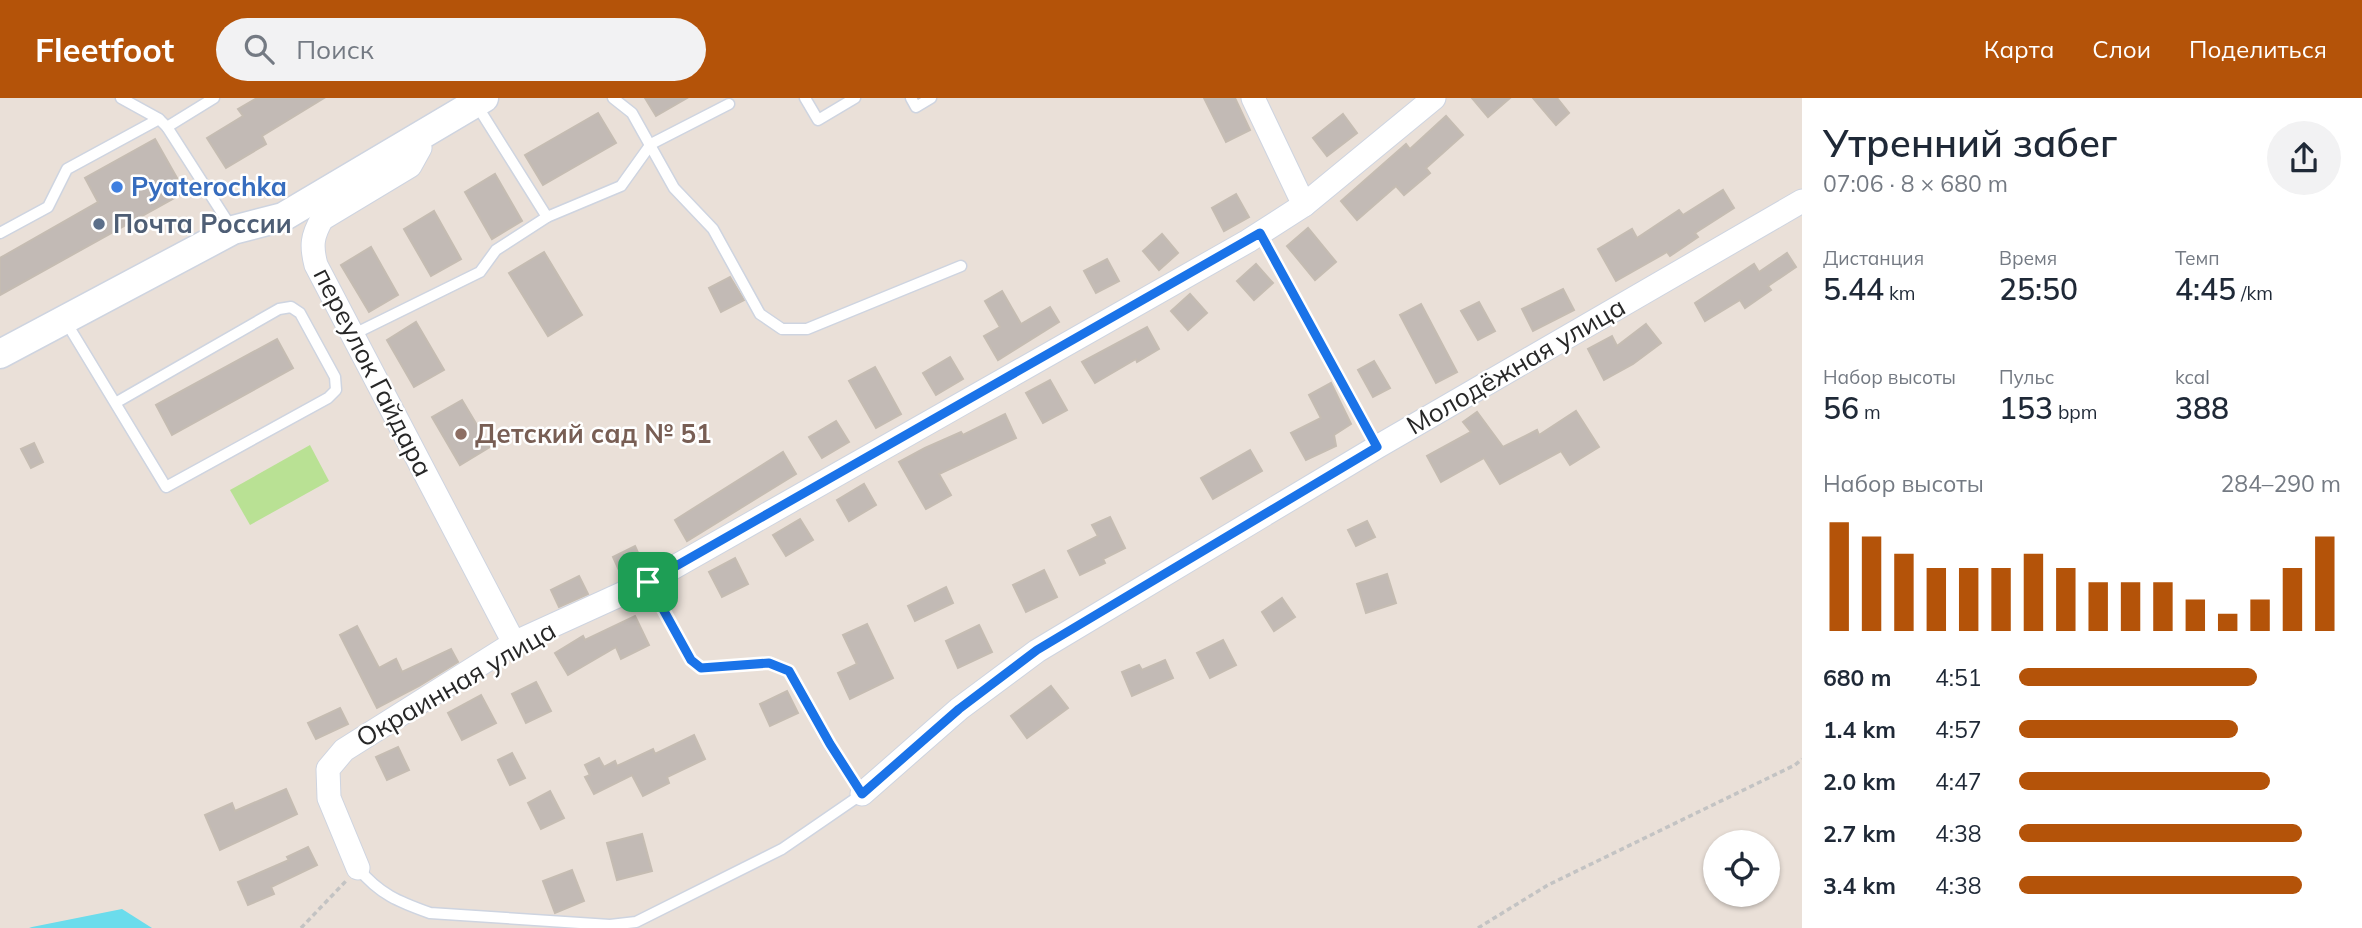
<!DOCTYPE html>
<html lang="ru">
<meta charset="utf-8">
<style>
body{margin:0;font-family:Mulish,sans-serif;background:#f2f2f3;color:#1f2937;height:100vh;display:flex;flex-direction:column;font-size:26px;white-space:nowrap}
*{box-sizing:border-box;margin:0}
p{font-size:23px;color:#747a83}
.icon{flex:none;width:38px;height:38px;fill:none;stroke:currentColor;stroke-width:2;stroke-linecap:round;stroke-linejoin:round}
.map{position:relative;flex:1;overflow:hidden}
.drawer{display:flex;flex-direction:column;background:#fff;width:560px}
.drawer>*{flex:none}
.buttons{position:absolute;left:1703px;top:732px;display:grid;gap:14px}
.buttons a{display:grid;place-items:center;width:77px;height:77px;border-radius:50%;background:#fff;box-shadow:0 2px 5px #0004;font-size:35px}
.pin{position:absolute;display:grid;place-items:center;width:60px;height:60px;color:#fff;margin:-30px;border-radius:14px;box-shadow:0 4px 10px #0006}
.round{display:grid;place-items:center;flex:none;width:74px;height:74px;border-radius:37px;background:#f2f2f3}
.summary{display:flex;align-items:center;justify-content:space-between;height:119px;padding:0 21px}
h1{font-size:38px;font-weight:600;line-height:52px}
.figures{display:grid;grid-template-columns:repeat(3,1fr);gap:10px;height:119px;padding:7px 21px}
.figures div{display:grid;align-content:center}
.figures b{font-size:30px;font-weight:600}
.figures small{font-size:19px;font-weight:400}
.figures p{font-size:19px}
.chart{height:196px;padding:14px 21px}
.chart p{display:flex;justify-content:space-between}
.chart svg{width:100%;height:126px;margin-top:7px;stroke:#b45309;stroke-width:6}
ul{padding:0 21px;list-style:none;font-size:23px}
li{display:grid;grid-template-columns:112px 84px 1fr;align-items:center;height:52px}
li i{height:18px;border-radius:9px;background:#b45309}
header{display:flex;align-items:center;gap:42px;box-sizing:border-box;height:98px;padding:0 35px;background:#b45309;color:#fff}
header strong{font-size:33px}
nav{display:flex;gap:38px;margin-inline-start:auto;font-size:24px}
.search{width:490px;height:63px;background:#f2f2f3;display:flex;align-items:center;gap:18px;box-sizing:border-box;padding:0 24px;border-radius:38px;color:#747a83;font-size:26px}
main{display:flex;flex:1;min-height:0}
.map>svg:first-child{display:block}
.green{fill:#b9e194}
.water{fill:#6bdcec}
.building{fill:#c2bab5;stroke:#c5bcb2;stroke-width:2}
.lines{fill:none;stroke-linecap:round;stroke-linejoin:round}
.service-casing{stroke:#ced4e0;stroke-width:13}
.minor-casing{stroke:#ced4e0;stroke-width:25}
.tertiary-casing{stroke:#ced4e0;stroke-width:31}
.path{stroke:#c3c3c3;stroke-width:3.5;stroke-dasharray:5 3.5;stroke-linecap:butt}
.service{stroke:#fff;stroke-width:10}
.minor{stroke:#fff;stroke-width:23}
.tertiary{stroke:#fff;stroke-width:28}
.route-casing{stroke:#fff;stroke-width:14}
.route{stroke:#1a73e8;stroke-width:9}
.shop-dot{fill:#3f7fe0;stroke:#fff;stroke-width:2.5}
.service-dot{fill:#5c6f8a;stroke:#fff;stroke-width:2.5}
.education-dot{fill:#8d6e63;stroke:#fff;stroke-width:2.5}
.labels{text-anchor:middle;stroke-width:5;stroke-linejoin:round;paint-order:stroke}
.shop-label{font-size:26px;font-weight:bold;fill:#366cbe;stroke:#fff;text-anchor:start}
.service-label{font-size:26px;font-weight:bold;fill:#4e5e75;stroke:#fff;text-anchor:start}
.street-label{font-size:26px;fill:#272727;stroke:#fff}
.education-label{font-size:26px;font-weight:bold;fill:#785e54;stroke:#fff;text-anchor:start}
</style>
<header>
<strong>Fleetfoot</strong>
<div class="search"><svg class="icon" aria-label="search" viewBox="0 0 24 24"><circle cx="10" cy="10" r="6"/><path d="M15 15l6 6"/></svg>Поиск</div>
<nav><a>Карта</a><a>Слои</a><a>Поделиться</a></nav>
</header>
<main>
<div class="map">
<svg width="1802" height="830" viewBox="0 0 1802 830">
<rect width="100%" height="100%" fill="#eae0d8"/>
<polygon class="green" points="310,347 329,383 250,427 230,392"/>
<polygon class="water" points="122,811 152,830 29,830 32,829"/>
<g class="building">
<polygon points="257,0 324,0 262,38 266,46 226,70 207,40 243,18 238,11"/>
<polygon points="645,0 687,0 656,18"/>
<polygon points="1204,0 1235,0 1250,32 1226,44"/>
<polygon points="1472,0 1510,0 1488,19"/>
<polygon points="1533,0 1557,0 1569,15 1556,27"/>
<polygon points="598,15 616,45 543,87 525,57"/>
<polygon points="1343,16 1357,35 1327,58 1313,40"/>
<polygon points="1446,18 1463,37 1426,70 1430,75 1404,97 1396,88 1357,122 1341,103 1406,46 1410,51"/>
<polygon points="155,41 185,94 0,197 0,160 98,104 85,80"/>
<polygon points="495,76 522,123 492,141 465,94"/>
<polygon points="1723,92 1734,110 1695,135 1698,139 1670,158 1667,154 1616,183 1598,151 1632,131 1637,140 1679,112 1683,117"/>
<polygon points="1236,96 1249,119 1224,133 1212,110"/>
<polygon points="434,113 461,161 431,178 404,131"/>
<polygon points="1308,130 1336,164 1315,182 1287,148"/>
<polygon points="1162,136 1178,155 1159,172 1143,153"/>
<polygon points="371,149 398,197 369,214 341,167"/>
<polygon points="544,154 582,217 548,238 509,175"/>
<polygon points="1787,155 1796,169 1768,188 1771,192 1745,210 1740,202 1705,223 1695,205 1754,166 1759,174"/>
<polygon points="1107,161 1119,183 1096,195 1084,173"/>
<polygon points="1256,166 1273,185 1254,202 1237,183"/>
<polygon points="730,179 744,202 721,214 709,190"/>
<polygon points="1563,191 1574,212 1533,233 1522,211"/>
<polygon points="1002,193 1021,226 1050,209 1059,224 998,262 984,238 1000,229 985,203"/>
<polygon points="1190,196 1207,215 1188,232 1171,213"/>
<polygon points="1479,204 1495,233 1478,242 1461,213"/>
<polygon points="1421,206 1457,274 1436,285 1400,217"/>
<polygon points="416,224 444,272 414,289 387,242"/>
<polygon points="1646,226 1661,245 1633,266 1604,282 1588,251 1612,238 1617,248"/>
<polygon points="1147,229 1159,251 1137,264 1136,261 1095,285 1082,264"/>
<polygon points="277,241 293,270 172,337 156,307"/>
<polygon points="950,259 963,281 936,297 923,275"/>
<polygon points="1374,263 1390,290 1373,299 1358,272"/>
<polygon points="875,269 901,316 876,330 849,283"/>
<polygon points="1050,282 1067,312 1043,325 1026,295"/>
<polygon points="1331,285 1351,326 1334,337 1336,348 1306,362 1291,335 1321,320 1309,297"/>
<polygon points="462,302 490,349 460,367 432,319"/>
<polygon points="1576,313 1599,349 1570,367 1561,353 1500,386 1484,360 1441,384 1427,358 1471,334 1463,324 1477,314 1503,349 1537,332 1539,337"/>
<polygon points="1005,316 1016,340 939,376 951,397 926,411 899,364 925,350 961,334 963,337"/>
<polygon points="836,323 849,344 822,360 809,339"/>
<polygon points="34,345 43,364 31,370 21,351"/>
<polygon points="1250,352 1262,373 1213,401 1201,380"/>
<polygon points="783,354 796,376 687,443 675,422"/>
<polygon points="864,386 876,407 849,423 837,402"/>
<polygon points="1110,419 1125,450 1103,461 1105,465 1080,477 1068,453 1098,438 1092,427"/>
<polygon points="800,421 813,442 786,458 773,437"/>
<polygon points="1367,423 1375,439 1356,448 1348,432"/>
<polygon points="635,448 644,468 622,479 613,459"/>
<polygon points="735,460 748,486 722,499 709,474"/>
<polygon points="1044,472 1057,499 1026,514 1013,487"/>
<polygon points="1387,476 1396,505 1366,515 1357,486"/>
<polygon points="579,478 588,496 559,509 551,492"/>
<polygon points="946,489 953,505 915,523 908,508"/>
<polygon points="1282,500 1295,519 1274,533 1262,514"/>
<polygon points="635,518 649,547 621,561 616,549 568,577 555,555 583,538 585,542"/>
<polygon points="867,526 893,580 850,601 838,575 857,566 843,537"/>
<polygon points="979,527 992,554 958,570 946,543"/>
<polygon points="357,528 379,570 396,561 402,574 451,551 458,564 419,588 377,610 340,537"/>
<polygon points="1223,542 1236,567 1210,580 1197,555"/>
<polygon points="1165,562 1173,580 1132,598 1122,574 1139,567 1142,572"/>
<polygon points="536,584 551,613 526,625 512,596"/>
<polygon points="1051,588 1068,610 1027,640 1011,618"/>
<polygon points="787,593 798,615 770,628 760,606"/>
<polygon points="481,597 496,625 462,642 448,615"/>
<polygon points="340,610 348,626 316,641 308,625"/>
<polygon points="694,637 705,661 667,679 669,685 643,698 632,677 594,696 585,679 590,677 585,667 599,660 604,669 615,663 617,668 653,651 655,656"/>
<polygon points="398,649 409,672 387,682 376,659"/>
<polygon points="512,655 525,680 510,687 498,662"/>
<polygon points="286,691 297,716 220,752 205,717 232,705 235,713"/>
<polygon points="550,693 564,720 541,731 528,705"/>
<polygon points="642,736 652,773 617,782 607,745"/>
<polygon points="308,749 317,767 271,789 274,796 248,807 238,784 289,762 287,759"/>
<polygon points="572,772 584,803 555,815 543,783"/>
</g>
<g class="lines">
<g class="service-casing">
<g id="service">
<polyline points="121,0 159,21 167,29 233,132"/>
<polyline points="613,0 632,15 674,90 713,131 760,216 782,231 807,231 961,168"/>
<polyline points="805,0 818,22 855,0"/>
<polyline points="911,0 916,9 931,0"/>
<polyline points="476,6 547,119"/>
<polyline points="167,29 214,0"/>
<polyline points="0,135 48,109 67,71 159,21"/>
<polyline points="1260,135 1377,349"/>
<polyline points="66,224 166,389 328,300 336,292 335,279 300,215 291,209 279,211 117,304"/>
<polyline points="352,237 480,174 496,152 547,119 621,88 651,46 729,6"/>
<path d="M358 770C379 796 399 804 430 815L610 827 636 824 782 751 862 696 829 646 789 573 769 565 701 570 691 562 648 484"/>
</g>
</g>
<g class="minor-casing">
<g id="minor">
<polyline points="1253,0 1304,107"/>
<path d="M415 39 420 50 410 68 322 121C312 138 311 148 316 167L514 545"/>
<polyline points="862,696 959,611 1037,553 1377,349 1802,103"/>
<polyline points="358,770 329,700 328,671 344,652 514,545 648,484 1248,143 1304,107 1434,0"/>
</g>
</g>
<g class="tertiary-casing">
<polyline id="tertiary" points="0,256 233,132 283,119 484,0"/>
</g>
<g class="path">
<polyline points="301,830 346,783"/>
<polyline points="1478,830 1548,787 1795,667 1802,661"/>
</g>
<use href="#service" class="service"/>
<use href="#minor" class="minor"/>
<use href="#tertiary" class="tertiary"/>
</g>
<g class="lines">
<g class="route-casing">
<polygon id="route" points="1260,135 1377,349 1037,552 959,611 862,696 830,646 789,573 769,565 701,570 691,562 648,484"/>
</g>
<use href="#route" class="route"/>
</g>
<circle class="shop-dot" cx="117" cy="89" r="7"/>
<circle class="service-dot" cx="99" cy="126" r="7"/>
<circle class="education-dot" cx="461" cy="336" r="7"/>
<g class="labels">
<g class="shop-label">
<text x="131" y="98">Pyaterochka</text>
</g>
<g class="service-label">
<text x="113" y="135">Почта России</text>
</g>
<g class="street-label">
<text transform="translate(1516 268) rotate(-30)" y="9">Молодёжная улица</text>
<text transform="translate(373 274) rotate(63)" y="9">переулок Гайдара</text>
<text transform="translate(456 586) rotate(-30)" y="9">Окраинная улица</text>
</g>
<g class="education-label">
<text x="475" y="345">Детский сад № 51</text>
</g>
</g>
</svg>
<div class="buttons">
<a><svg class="icon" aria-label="locate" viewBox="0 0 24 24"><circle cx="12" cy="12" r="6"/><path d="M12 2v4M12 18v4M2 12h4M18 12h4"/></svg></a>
</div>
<div class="pin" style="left:648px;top:484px;background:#1e9e55"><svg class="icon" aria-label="arrive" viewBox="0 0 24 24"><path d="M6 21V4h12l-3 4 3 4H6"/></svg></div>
</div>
<section class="drawer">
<div class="summary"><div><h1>Утренний забег</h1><p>07:06 · 8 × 680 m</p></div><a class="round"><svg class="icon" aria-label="share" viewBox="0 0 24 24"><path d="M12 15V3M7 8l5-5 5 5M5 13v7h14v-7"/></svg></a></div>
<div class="figures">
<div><p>Дистанция</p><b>5.44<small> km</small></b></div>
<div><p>Время</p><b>25:50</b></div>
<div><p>Темп</p><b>4:45<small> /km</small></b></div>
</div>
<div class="figures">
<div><p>Набор высоты</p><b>56<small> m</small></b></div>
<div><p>Пульс</p><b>153<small> bpm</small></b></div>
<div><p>kcal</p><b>388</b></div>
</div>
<div class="chart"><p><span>Набор высоты</span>284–290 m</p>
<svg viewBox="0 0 160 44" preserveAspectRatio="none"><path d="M5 44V6M15 44V11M25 44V17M35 44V22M45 44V22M55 44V22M65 44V17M75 44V22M85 44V27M95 44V27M105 44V27M115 44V33M125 44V38M135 44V33M145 44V22M155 44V11"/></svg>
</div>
<ul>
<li><b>680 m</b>4:51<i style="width:74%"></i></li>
<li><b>1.4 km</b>4:57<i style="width:68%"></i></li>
<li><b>2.0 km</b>4:47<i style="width:78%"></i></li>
<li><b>2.7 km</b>4:38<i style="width:88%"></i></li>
<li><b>3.4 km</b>4:38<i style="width:88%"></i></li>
</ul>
</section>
</main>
